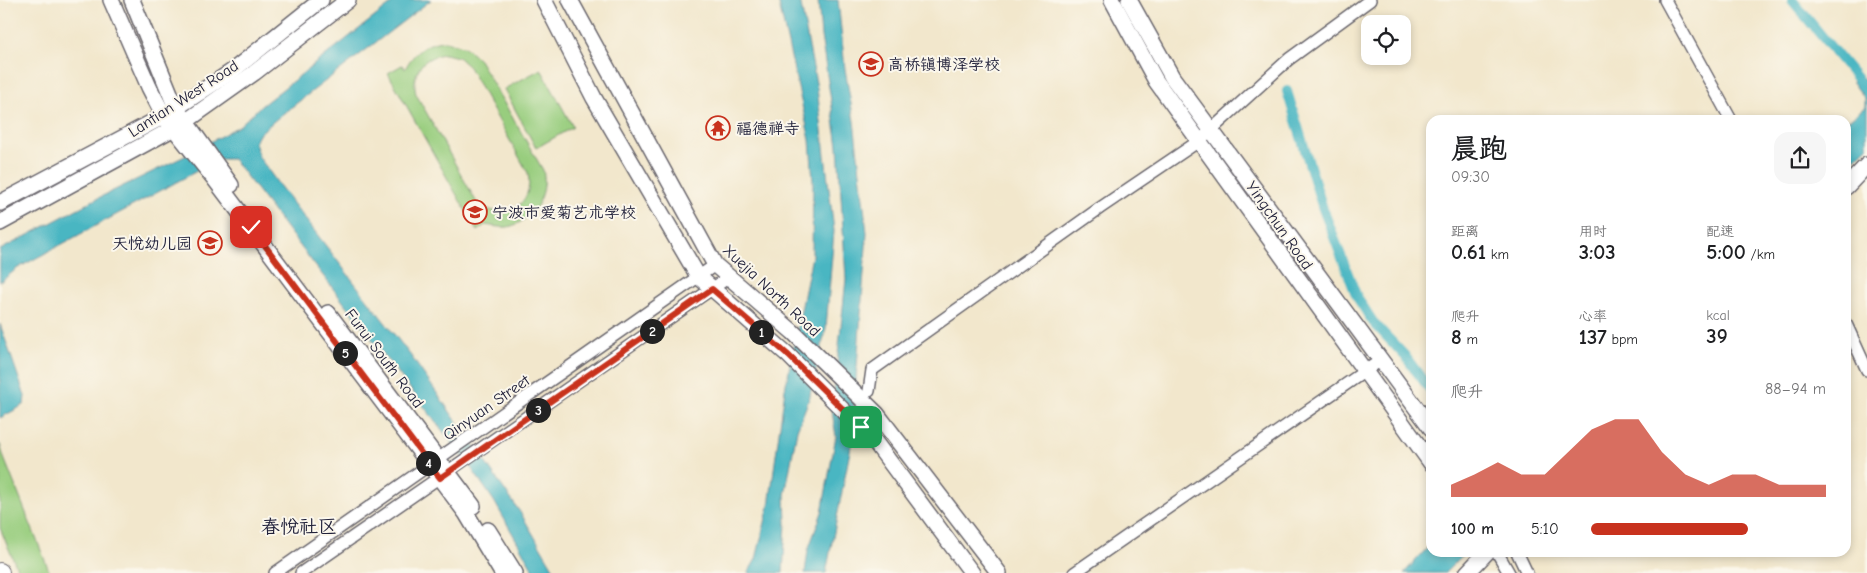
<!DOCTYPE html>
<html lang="zh">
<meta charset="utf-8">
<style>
body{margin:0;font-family:"Comic Neue","LXGW WenKai TC",sans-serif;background:#f6f6f6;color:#202124;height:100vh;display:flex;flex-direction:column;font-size:19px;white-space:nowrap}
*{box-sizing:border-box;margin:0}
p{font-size:16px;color:#757577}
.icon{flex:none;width:28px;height:28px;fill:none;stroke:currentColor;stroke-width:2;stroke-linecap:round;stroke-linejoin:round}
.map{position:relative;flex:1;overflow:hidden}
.sheet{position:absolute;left:1426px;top:115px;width:425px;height:442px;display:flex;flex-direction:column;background:#fff;border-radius:15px;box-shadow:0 2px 8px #0003}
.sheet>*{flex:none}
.tools{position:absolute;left:1361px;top:15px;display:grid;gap:10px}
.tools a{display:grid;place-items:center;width:50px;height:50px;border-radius:10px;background:#fff;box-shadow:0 2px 8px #0003;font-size:25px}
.pin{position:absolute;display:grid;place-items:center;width:42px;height:42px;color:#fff;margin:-21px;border-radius:10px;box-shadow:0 2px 8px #0006}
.km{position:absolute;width:25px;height:25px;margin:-12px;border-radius:50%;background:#222;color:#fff;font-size:14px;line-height:25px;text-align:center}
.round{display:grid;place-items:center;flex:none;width:52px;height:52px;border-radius:15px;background:#f6f6f6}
.overview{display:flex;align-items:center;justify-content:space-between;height:85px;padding:0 25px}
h1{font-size:28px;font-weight:600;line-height:38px}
.stats{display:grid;grid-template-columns:repeat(3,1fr);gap:8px;height:85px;padding:5px 25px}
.stats div{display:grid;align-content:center}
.stats b{font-size:21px;font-weight:600}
.stats small{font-size:14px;font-weight:400}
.stats p{font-size:14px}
.chart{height:140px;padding:10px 25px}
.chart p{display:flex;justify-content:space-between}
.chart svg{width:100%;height:90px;margin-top:5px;fill:#c8321e;opacity:.7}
ul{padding:0 25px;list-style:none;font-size:16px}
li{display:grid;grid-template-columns:80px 60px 1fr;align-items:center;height:38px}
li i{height:12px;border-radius:6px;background:#c8321e}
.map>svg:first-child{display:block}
.green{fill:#98cd7e;stroke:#5d785c;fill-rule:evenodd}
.water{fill:#48b6c2;stroke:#356c7e}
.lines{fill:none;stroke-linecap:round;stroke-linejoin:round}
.canal{stroke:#48b6c2;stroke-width:10}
.street-casing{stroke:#6b676e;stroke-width:14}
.secondary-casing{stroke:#6b676e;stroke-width:18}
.primary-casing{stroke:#6b676e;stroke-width:20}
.street{stroke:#fff;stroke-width:11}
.secondary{stroke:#fff;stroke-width:15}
.primary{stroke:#fff;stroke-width:18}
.route-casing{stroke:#fff;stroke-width:10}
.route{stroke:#c8321e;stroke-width:6}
.labels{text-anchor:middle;stroke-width:4;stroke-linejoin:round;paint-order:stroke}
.poi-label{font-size:16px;fill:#22223b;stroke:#fbf7ec;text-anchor:start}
.street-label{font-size:16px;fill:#22223b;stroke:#fbf7ec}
.quarter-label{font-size:19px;fill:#22223b;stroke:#fbf7ec}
</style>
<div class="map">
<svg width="1867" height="573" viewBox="0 0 1867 573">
<rect width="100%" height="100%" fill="#fbf7ec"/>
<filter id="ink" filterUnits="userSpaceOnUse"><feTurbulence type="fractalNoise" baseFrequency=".02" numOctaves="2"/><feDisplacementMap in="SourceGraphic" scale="10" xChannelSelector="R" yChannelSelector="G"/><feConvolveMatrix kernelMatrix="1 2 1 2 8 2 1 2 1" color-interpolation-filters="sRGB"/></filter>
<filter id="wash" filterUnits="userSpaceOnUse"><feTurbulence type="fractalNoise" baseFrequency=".0096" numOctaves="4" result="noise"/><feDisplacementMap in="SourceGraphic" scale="20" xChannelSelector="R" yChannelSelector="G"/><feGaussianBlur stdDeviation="1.12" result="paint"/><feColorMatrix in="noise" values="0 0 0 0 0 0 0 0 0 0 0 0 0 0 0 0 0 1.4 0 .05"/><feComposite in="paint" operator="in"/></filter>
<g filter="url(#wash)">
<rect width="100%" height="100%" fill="#f2e7cc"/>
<g class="green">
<path d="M446 41 465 47 479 60 543 170C549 195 533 221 508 227 500 228 493 226 485 225L477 231 388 73 402 65 405 69C413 53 427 41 446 41ZM445 54 458 57 469 67 528 173C535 206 503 223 477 203L416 94C411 72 423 56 445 54Z"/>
<polygon points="541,69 573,127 536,148 504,89"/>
<polygon points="0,444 4,458 50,573 19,573 0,528"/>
</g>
<g class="water">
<polygon points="396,0 431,0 280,116 260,133 255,142 259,157 279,185 411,356 520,512 556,573 535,573 494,501 469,465 233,159 219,159 18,268 0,282 0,250 92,201 183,157 239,126 261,106"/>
<polygon points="778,0 800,0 817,88 834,231 826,328 809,399 797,430 785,495 786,523 783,573 748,573 756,559 769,506 785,389 812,256 813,181 810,140"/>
<polygon points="818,0 838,0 845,69 854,121 867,233 851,446 826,573 805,573 808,550 822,512 836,436 832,411 846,279 838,146 821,36"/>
<polygon points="1859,75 1867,81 1867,147 1846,167 1846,122 1865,107 1865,99 1852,81"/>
<polygon points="0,324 25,396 24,405 0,418"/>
<polygon points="1431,544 1431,552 1465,553 1445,573 1404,573"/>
</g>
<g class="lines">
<g class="canal">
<polyline points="1792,0 1867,91"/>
<polyline points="1287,91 1323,209 1357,297 1373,322 1405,356 1431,391"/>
</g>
</g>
</g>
<g filter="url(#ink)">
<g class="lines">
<g class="street-casing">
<g id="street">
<polyline points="1665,0 1731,120"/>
<polyline points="1846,324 1867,370"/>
<polyline points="869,391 872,370 1100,208 1199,141 1289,59 1370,0"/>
<polyline points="1497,552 1509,573"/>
<polyline points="1517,552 1527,573"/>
<polyline points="275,573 715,265"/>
<polyline points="301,573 729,277"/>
<polyline points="1074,573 1381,360"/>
</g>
</g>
<g class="secondary-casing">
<g id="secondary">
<polyline points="111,0 149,87 164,116 213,177 466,513 502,573"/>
<polyline points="132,0 176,108 231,185"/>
<polyline points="544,0 594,98 698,276 787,354 875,442 972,573"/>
<polyline points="570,0 715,265 793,332 877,414 999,573"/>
<polyline points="1112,0 1156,81 1431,463"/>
<polyline points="1129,0 1172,77 1431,428"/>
<polyline points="1846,187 1867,165"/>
<polyline points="0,203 164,116 231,72 321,0"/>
<polyline points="0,223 185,122 254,73 348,0"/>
<polyline points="328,313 473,506"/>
<polyline points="488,530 515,573"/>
<polyline points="1467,573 1487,552"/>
</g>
</g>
<g class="primary-casing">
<polyline id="primary" points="0,572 0,573"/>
</g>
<use href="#street" class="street"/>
<use href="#secondary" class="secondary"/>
<use href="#primary" class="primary"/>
</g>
</g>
<g class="lines" filter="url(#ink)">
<g class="route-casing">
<polyline id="route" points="251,227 440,478 712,289 787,354 861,427"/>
</g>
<use href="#route" class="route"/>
</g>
<defs>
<g id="school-ring" transform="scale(1.25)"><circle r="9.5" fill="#fbf7ec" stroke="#c8321e" stroke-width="1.5"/><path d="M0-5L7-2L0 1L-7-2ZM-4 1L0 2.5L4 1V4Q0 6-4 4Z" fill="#c8321e"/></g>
<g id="temple-ring" transform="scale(1.25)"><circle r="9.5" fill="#fbf7ec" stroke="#c8321e" stroke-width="1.5"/><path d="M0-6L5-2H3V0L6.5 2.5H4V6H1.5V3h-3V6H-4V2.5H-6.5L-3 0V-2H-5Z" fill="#c8321e"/></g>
</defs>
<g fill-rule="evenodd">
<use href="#school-ring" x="871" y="64"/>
<use href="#temple-ring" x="718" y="128"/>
<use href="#school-ring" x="475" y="212"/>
<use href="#school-ring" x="210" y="243"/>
</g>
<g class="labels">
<g class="poi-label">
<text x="888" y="70">高桥镇博泽学校</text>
<text x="736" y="134">福德禅寺</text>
<text x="492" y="218">宁波市爱菊艺术学校</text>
<text x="192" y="249" text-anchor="end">天悦幼儿园</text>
</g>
<g class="street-label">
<text transform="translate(183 98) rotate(-33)" y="6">Lantian West Road</text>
<text transform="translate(1280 225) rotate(55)" y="6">Yingchun Road</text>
<text transform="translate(772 290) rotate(43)" y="6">Xuejia North Road</text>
<text transform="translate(385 358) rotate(53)" y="6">Furui South Road</text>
<text transform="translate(486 407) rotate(-35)" y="6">Qinyuan Street</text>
</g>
<g class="quarter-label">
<text x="299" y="533">春悦社区</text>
</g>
</g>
</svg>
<div class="tools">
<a><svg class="icon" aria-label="locate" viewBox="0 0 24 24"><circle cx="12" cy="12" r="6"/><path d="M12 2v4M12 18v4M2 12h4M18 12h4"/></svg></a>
</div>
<div class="pin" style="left:861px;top:427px;background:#1e9e55"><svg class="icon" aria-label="arrive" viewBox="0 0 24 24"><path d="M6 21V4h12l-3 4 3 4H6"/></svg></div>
<div class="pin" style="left:251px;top:227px;background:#d93025"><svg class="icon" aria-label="check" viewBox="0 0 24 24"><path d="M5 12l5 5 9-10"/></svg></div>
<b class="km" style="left:761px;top:332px">1</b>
<b class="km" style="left:652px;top:331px">2</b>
<b class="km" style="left:538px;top:410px">3</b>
<b class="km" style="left:428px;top:463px">4</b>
<b class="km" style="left:345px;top:353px">5</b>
<section class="sheet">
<div class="overview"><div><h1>晨跑</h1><p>09:30</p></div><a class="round"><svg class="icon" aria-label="share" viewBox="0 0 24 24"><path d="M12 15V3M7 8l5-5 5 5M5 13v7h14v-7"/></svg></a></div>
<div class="stats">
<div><p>距离</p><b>0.61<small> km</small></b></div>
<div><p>用时</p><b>3:03</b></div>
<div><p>配速</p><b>5:00<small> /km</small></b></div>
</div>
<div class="stats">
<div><p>爬升</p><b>8<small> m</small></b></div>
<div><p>心率</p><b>137<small> bpm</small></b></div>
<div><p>kcal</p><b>39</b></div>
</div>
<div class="chart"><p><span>爬升</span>88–94 m</p>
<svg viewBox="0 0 160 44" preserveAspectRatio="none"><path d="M0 44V38L10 33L20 27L30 33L40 33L50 22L60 11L70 6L80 6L90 22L100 33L110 38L120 33L130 33L140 38L150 38L160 38V44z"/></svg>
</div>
<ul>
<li><b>100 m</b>5:10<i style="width:67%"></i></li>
</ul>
</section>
</div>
